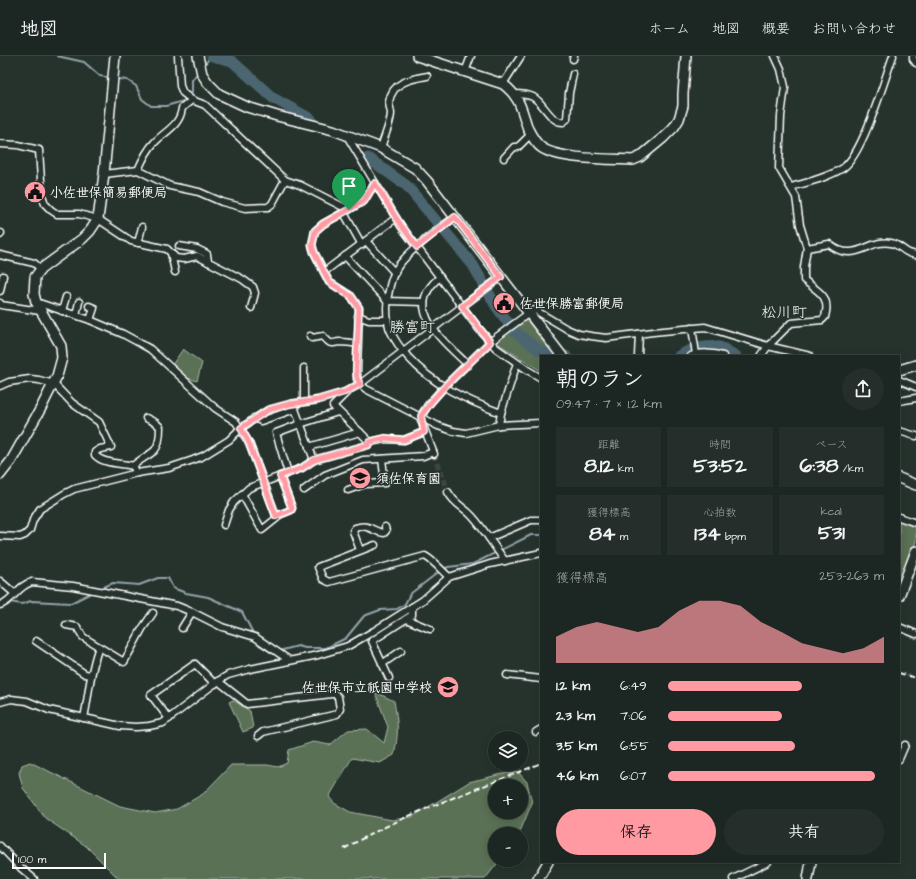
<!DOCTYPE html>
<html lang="ja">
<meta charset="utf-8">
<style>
body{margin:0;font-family:"Architects Daughter","Klee One",sans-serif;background:#252e2a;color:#f1f3f6;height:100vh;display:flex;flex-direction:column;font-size:15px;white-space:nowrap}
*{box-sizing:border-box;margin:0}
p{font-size:13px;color:#a0a5a5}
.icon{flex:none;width:22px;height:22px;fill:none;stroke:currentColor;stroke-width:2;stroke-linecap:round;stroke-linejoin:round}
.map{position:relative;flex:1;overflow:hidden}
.side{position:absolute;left:540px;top:299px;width:360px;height:508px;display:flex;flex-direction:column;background:#1c2622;border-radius:0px;box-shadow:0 2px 10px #0003,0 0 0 1px #3a4340}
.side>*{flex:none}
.controls{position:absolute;left:488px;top:675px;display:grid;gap:8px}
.controls a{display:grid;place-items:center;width:40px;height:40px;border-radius:50%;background:#1c2622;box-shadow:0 2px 10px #0003,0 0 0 1px #3a4340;font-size:20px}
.scale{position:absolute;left:12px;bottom:10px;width:94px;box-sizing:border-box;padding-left:4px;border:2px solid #fff;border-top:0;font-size:11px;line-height:14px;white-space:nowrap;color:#fff;-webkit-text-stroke:3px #26332d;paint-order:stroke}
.pin{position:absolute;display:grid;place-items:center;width:34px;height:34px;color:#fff;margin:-41px -17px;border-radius:50% 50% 50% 0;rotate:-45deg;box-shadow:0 0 4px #0007}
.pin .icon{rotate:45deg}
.round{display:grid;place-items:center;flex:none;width:42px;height:42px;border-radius:21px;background:#252e2a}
.overview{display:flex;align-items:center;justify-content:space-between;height:68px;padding:0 16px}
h1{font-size:22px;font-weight:700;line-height:30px}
.metrics{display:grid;grid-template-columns:repeat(3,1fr);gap:6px;height:68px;padding:4px 16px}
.metrics div{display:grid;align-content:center;border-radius:0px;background:#252e2a;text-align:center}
.metrics b{font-size:20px;font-weight:700}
.metrics small{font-size:11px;font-weight:400}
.metrics p{font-size:11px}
.chart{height:112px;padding:8px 16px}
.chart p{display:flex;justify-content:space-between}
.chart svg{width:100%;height:72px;margin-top:4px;fill:#ff9aa2;opacity:.7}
.cta{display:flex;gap:8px;margin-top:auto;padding:8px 16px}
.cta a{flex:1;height:46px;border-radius:24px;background:#ff9aa2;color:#111;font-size:16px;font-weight:700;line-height:46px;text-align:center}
.cta a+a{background:#252e2a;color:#f1f3f6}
ul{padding:0 16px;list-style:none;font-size:13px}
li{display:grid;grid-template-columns:64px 48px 1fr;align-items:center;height:30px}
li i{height:10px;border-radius:5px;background:#ff9aa2}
header{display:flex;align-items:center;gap:24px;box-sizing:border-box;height:56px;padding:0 20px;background:#1c2622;border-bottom:1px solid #3a4340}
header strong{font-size:19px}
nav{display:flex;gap:22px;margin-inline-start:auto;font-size:14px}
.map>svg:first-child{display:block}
.green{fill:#5a7155;stroke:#acb8aa;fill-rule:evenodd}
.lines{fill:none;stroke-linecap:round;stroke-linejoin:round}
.stream{stroke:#94a3aa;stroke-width:2}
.river{stroke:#4c6671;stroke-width:11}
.street-tunnel{stroke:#3c4742;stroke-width:6;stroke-dasharray:6 3;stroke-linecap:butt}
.street-casing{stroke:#fff;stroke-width:9}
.secondary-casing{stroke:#fff;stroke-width:12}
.street{stroke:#26332d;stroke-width:6}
.secondary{stroke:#26332d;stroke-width:9}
.rail{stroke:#fff;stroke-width:2;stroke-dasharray:6 3;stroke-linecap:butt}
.route-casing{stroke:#fff;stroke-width:8}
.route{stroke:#ff9aa2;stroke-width:5}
.labels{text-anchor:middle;stroke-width:3;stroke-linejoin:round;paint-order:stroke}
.poi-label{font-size:13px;font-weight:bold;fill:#fff;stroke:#26332d;text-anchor:start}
.quarter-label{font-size:15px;fill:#fff;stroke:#26332d}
</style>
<header>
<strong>地図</strong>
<nav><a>ホーム</a><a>地図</a><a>概要</a><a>お問い合わせ</a></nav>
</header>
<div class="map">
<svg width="916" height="823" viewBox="0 0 916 823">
<rect width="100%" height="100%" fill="#26332d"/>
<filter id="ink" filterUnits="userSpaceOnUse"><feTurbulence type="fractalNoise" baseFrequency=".025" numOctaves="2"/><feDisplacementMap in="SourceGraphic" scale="8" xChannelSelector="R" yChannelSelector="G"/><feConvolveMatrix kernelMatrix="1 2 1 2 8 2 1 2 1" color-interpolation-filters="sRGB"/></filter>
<g filter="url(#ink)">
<g class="green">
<polygon points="525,263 526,263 554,300 541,300 541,315 497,287 496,284"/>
<polygon points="183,293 202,307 197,325 184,321 172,309"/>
<polygon points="899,464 916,470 916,486 899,526"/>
<path d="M375 636 394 645C398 667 399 677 394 699L380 707 352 702 329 741 334 747 350 756 392 764 412 761 469 726 502 718 518 716 527 726 532 747 519 778H495V804H500L485 823H119L86 790 45 762 23 732 19 717 22 709 30 706 120 750 155 757 177 753 203 738 231 709H267L278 711 287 707 289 694 313 686 330 689 348 674 367 673 384 687 388 671ZM495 730H521V756H495Z"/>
<polygon points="233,644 250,655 253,672 243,676 229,646"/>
</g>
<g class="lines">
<g class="stream">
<polyline points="57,0 84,6 100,20 106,21"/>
<polyline points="205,8 211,0"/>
<polyline points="118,23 127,24 136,30 142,43 151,50 166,50 183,45 192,37 192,24 197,18"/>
<polyline points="444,513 448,511 473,508 531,479 541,479"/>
<polyline points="99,533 113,527 139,529 158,522 168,522 173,532 186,537 208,541 242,556 254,579"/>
<polyline points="9,546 22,548 31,545 71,547 93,536"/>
<polyline points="258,586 259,589 272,597 275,597"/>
<polyline points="279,595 298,590 305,592 326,592 346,582 364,560 380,554 397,553 405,548 410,538 440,515"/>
</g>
<g class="river">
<polyline points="212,0 232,5 273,42 311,63"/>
<polyline points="368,102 407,130 473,209 496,250 515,276 539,294 566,300"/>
<path d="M679 300C690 293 705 289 719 291 724 292 730 297 736 300"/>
</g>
<polyline class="street-tunnel" points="434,398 448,436"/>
<g class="street-casing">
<g id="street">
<polyline points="178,0 180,30 183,37 192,44 205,49 285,124 300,129 349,154"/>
<polyline points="913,0 913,3 916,7"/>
<polyline points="573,3 574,0"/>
<polyline points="465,16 471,0"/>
<polyline points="503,28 521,0"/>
<path d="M514 38C520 38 527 38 533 41 544 47 550 66 563 66L567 63 569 37 573 18"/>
<polyline points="347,80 401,170 479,273 496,292 526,313 541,322"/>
<polyline points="0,88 18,89 39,94 42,139 45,148 51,154 57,158 79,158 98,163 131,185 167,193 176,202 184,203 197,200 242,223 253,231 255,237 251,252"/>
<path d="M381 92C384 81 390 69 391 58 391 54 389 50 389 46 392 26 410 23 427 20"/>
<polyline points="504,102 514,91 518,91 531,78"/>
<path d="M138 114C142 105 147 94 154 87 165 75 180 70 182 52L192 44"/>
<polyline points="104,118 138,114 170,130 199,136 222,146 245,152 268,151 272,148 285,124"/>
<polyline points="375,127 364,145 323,168 315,175 312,189 314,196 329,226 351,240 359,252 357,314 357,323 360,328 366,333 438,370 453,375 466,377 499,369 541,367"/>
<path d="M791 131C808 126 827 122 843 112 863 98 884 25 893 0"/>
<polyline points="344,157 362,189"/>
<path d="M455 161C437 174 412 192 399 209 391 219 387 239 387 252 387 260 387 269 391 276 395 285 401 293 408 301 433 329 466 344 501 357"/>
<polyline points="0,179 1,177"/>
<polyline points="366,185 395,217"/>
<polyline points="138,187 142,171"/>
<polyline points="179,190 197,193 207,198 208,206"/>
<path d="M807 192 829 188C855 209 869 182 891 187 897 188 902 193 907 196 910 198 913 198 916 199"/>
<polyline points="171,197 175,216"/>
<polyline points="0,199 34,207 41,213"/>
<polyline points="345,200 387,245 424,246"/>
<polyline points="324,216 396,162"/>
<path d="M440 221C400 253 445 286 468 309"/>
<polyline points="0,235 3,220"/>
<polyline points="36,246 90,264 123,278 136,285 150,293 215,352 236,366 249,387 277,462 262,474 242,438"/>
<polyline points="0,247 1,249 40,255"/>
<polyline points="89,250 94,252 90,264"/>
<polyline points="62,255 66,241"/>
<polyline points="76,259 79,246"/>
<polyline points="358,260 369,264 387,264"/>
<polyline points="692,272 696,298"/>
<path d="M310 280 312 282 323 280C332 290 330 287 340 286 346 286 352 287 357 288"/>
<polyline points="638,300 639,278"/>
<path d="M691 300C700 296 714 297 723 300"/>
<path d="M761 300 768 290 791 267 822 264 825 261C831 239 818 236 804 224V211L807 192 800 169 796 141 779 112 781 60 785 31 781 13 775 0"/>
<polyline points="304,312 304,346"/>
<polyline points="899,324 916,331"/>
<path d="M0 330 9 326 30 323 39 324 54 328 72 347 99 366 111 391 100 393 95 396V399C103 408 121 407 133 410L137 417"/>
<polyline points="347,336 333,350 370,386"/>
<polyline points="899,345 916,342"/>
<polyline points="254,362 261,365 295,353 314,404"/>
<polyline points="499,369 501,357 517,307"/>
<polyline points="899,375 916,380"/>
<polyline points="309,391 360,376"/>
<polyline points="434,398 421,364 421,360 428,349 444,331 490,286 529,257 535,254 567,273 579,278 591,280 606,282 653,276 705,271 768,290 810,300"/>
<path d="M133 410C139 404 150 399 155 394 159 389 160 377 160 371L156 367 146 362"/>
<polyline points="288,417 276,377 300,368 338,356"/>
<polyline points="304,434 325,419 363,404 423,400 433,396"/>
<polyline points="348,434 365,428 385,427 382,403"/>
<path d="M448 436C455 449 463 450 472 460 484 473 494 490 505 505"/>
<polyline points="276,460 291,454 292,452 280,420"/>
<polyline points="899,461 916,467"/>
<polyline points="224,469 229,454 234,446 249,432 302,412 314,404 368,389 370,386 385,383 404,384 424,376"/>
<polyline points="0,480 20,481 25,479 30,474 33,464 40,453 64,438 74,433 137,417 169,412 193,404 203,400 229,384 241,372 268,354 290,348 318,344 345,336 360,328 501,221"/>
<polyline points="489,482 531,464 541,464"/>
<path d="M375 489 318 511 323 523 329 526 425 500C434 505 441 514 449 521"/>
<path d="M360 494 353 475 355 472C370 467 372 476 384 477L386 475 385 471"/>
<polyline points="0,525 14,537"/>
<path d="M0 549C13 545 18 529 32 526L73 530 177 550 192 556 222 571 255 581 289 604"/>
<polyline points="406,563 430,573"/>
<polyline points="66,569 77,571 83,581 124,606 142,573 153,557"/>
<polyline points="899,571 916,578"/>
<polyline points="182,572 192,556"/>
<polyline points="36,585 85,618 91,619"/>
<polyline points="382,608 401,595"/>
<polyline points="507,619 541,623"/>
<polyline points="389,622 372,585 412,559 412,551"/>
<polyline points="218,625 247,648 332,638 335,638 338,641 340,653 337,658 263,676 258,680"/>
<polyline points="0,646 11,643 27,645 49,654 120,670 136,671 149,670 163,667 218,625 228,619 250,613 318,599 348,590 374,575 423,544 449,521 490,508 541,497"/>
<path d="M84 662C89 638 90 614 99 591"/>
<polyline points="169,663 151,639 195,608 215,628"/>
<polyline points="536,676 541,673"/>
<polyline points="899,703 905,689"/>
<polyline points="0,790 21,812 34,823"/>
<polyline points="733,823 768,806"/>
</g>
</g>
<g class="secondary-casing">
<g id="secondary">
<polyline points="198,0 202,18 208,27 219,38 247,51 277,60 333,74 381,92 415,112 427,125 562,300"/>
<path d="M417 0 503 28C521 42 521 53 528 73 531 79 536 88 542 92 561 104 610 103 633 104L640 101 663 82 674 71 679 63 683 50V38L686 0"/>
<polyline points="899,314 916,309"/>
<polyline points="0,419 11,405 41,352 57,320 62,302 61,290 36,246 34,238 35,221 41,213 82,183 90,175 98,163 104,118 115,0"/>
<polyline points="899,422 916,429"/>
<polyline points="899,540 916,495"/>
<polyline points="538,823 548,806"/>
<polyline points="808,823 811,806"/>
</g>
</g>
<use href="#street" class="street"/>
<use href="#secondary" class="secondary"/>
<g class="rail">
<polyline points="899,617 916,622"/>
<path d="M344 793C406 756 475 735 541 707"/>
</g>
</g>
</g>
<g class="lines" filter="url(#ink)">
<g class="route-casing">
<path id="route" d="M375 127 396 162 417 191 455 161 501 221 462 250 490 286C467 310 439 332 421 360L424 376 404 384 385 382 370 386 368 389 314 404 302 412 280 420 292 452 291 454 276 460 249 387 241 372 268 354 290 348 318 344 345 336 360 328 357 322 356 314 359 252 351 240 329 226 314 196 312 189 315 175 323 168 364 145Z"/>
</g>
<use href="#route" class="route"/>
</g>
<defs>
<g id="civic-disc" transform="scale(1.15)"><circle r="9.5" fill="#ff9aa2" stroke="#26332d"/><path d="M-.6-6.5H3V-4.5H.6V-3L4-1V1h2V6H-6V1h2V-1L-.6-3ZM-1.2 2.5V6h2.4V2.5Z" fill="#111"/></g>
<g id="school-disc" transform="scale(1.15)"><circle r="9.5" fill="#ff9aa2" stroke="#26332d"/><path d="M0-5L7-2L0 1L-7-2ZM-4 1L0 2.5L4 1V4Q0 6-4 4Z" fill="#111"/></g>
</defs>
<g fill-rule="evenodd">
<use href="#civic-disc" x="35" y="136"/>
<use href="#civic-disc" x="504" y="247"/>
<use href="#school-disc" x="360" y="422"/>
<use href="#school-disc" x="448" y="631"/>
</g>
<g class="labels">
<g class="poi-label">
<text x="50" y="141">小佐世保簡易郵便局</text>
<text x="520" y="252">佐世保勝富郵便局</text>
<text x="376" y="427">須佐保育園</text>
<text x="432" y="636" text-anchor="end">佐世保市立祇園中学校</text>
</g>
<g class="quarter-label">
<text x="784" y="261">松川町</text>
<text x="412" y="276">勝富町</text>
</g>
</g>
</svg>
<div class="controls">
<a><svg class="icon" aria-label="layers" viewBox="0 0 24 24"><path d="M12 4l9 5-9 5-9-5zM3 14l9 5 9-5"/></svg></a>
<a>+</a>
<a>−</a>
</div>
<div class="scale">100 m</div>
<div class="pin" style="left:349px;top:154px;background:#1e9e55"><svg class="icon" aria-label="arrive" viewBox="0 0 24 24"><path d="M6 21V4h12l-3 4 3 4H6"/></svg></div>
<section class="side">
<div class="overview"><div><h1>朝のラン</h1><p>09:47 · 7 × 1.2 km</p></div><a class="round"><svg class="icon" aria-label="share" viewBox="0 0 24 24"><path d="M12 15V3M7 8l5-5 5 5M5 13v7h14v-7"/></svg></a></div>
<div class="metrics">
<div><p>距離</p><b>8.12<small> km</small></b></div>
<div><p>時間</p><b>53:52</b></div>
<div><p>ペース</p><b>6:38<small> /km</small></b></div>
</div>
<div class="metrics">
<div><p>獲得標高</p><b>84<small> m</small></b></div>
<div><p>心拍数</p><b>134<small> bpm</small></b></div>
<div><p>kcal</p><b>531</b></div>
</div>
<div class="chart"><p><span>獲得標高</span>253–263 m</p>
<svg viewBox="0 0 160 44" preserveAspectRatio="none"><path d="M0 44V28L10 22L20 19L30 22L40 25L50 22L60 12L70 6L80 6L90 9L100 19L110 25L120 32L130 35L140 38L150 35L160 28V44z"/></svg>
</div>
<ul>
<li><b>1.2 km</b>6:49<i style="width:62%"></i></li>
<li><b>2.3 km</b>7:06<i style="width:53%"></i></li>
<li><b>3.5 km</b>6:55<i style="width:59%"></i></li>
<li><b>4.6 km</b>6:07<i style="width:96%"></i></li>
</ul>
<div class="cta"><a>保存</a><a>共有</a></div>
</section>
</div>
